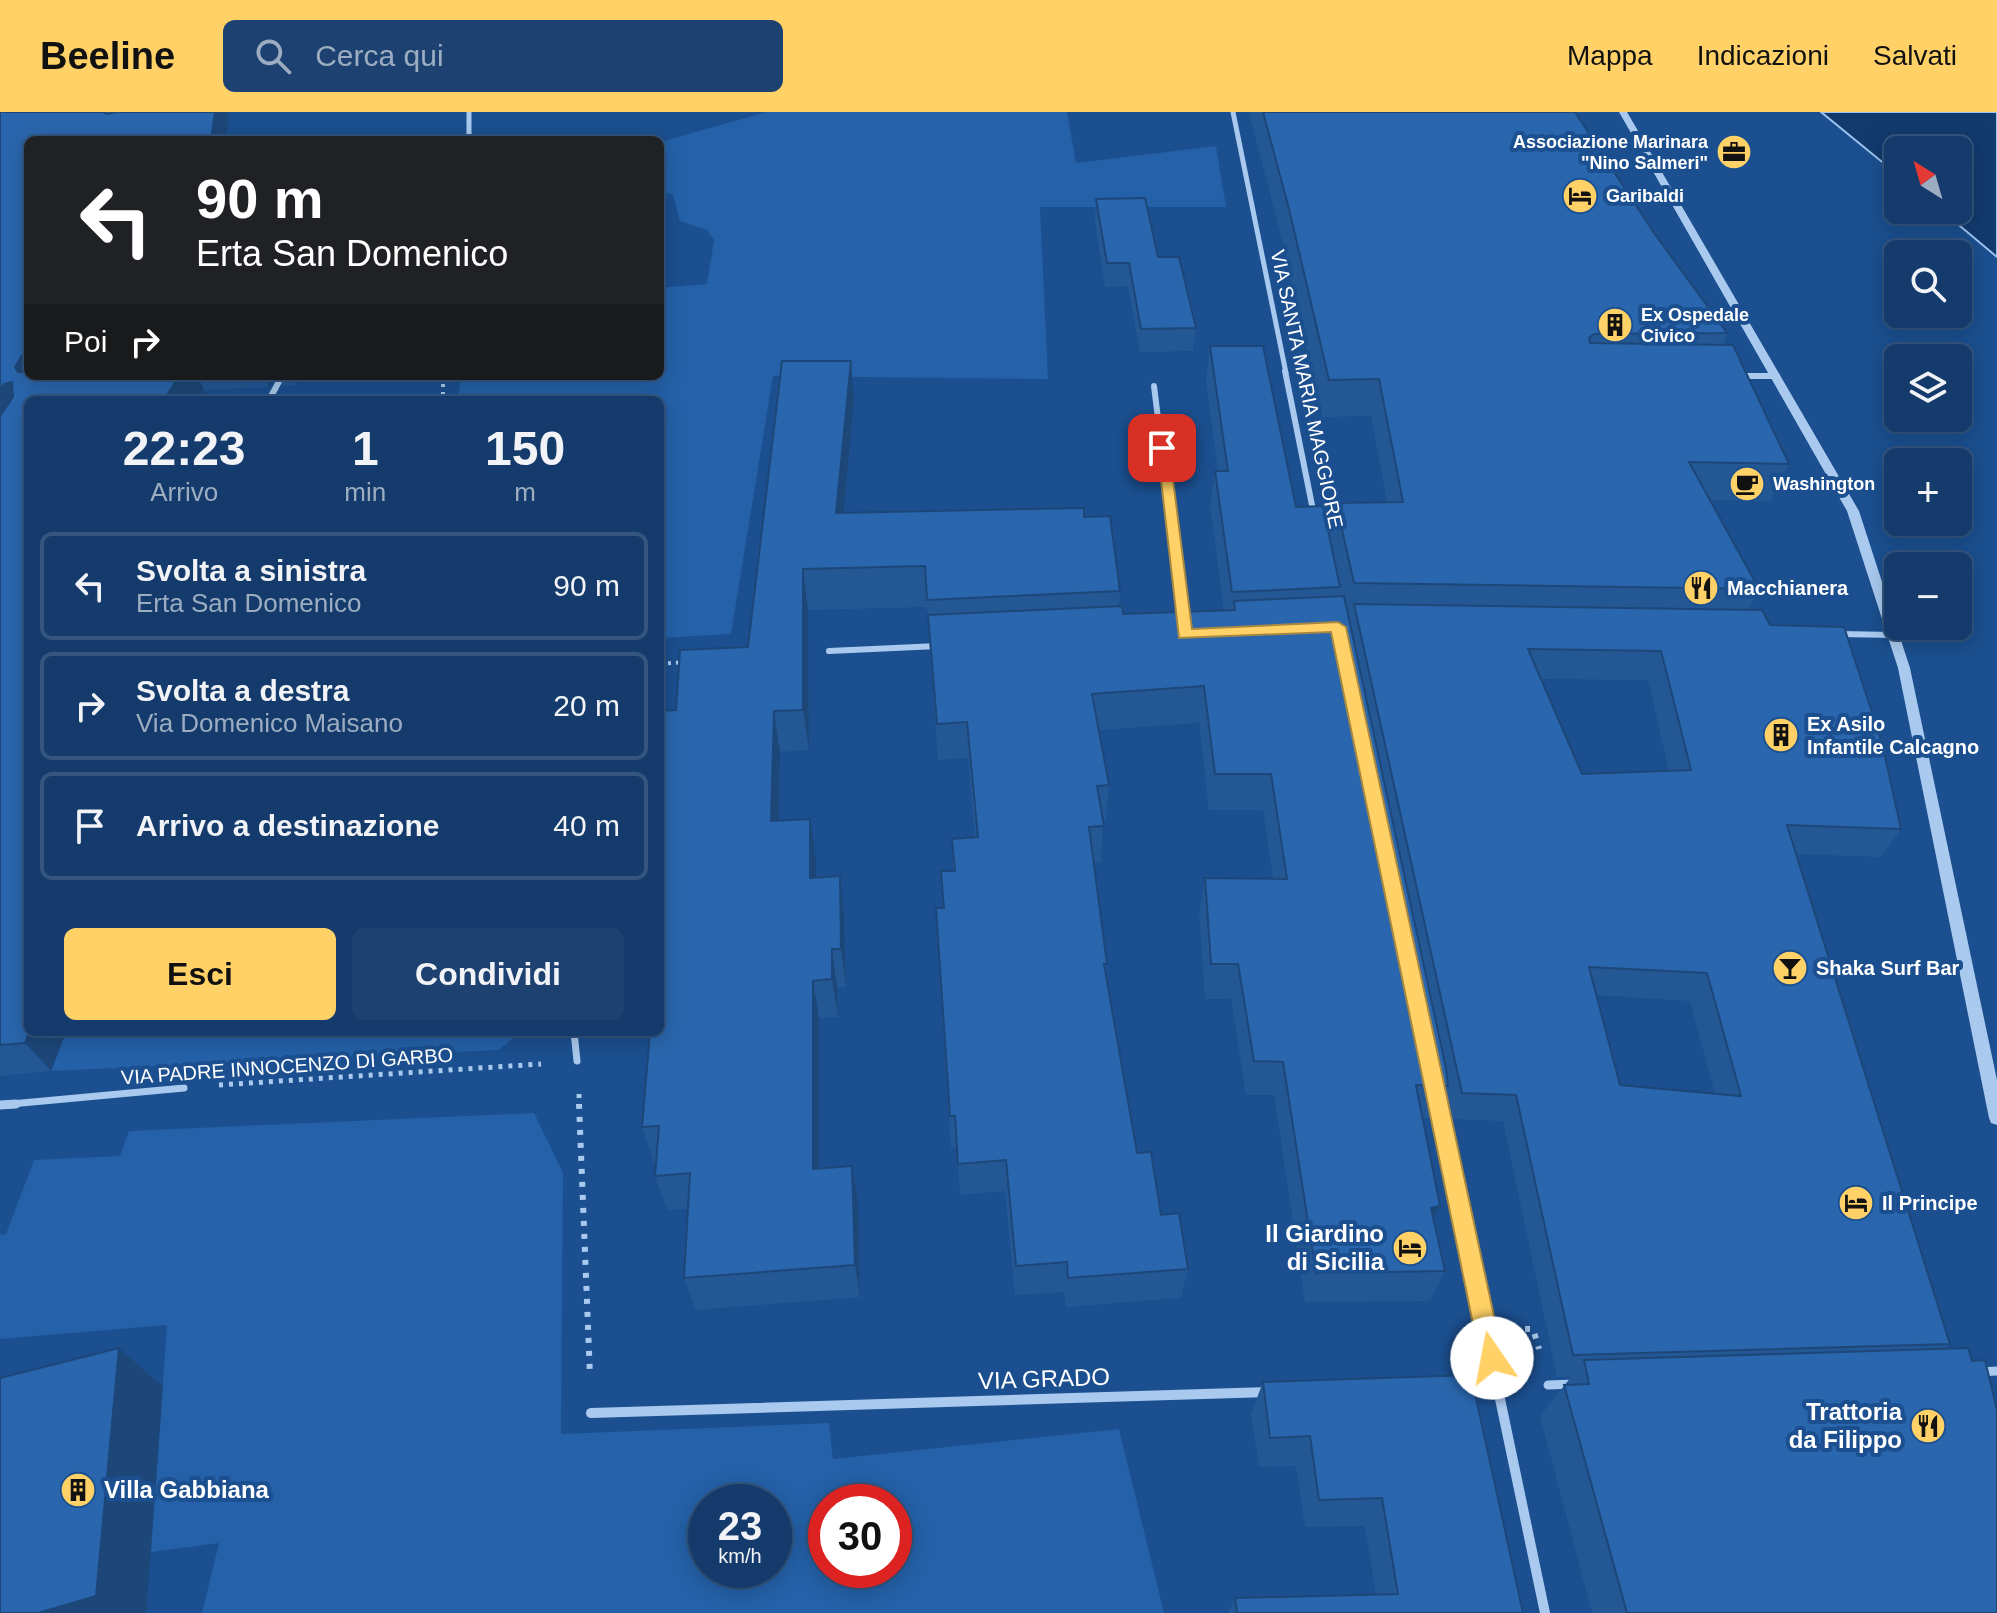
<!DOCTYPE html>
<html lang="it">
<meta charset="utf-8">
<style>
body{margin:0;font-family:Arial,sans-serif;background:#1d4271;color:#f1f3f6;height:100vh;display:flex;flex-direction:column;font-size:30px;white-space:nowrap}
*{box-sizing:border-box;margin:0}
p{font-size:26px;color:#9dadc1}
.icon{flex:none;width:44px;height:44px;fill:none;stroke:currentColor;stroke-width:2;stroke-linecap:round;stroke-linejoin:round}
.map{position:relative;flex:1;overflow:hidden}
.drawer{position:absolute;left:24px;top:284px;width:640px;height:640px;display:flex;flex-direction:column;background:#143b6b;border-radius:12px;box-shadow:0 4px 20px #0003,0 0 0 2px #33557e}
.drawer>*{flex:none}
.banner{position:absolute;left:24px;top:24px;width:640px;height:244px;border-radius:12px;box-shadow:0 4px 20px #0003,0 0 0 2px #33557e;background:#202124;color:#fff;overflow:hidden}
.needle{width:52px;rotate:323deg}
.tools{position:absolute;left:1884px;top:24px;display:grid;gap:16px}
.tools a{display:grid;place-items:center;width:88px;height:88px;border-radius:12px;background:#143b6b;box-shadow:0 4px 20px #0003,0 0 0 2px #33557e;font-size:40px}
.speed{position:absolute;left:688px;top:1372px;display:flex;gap:16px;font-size:40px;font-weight:700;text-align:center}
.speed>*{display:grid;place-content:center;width:104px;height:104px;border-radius:50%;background:#143b6b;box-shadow:0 4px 20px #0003,0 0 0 2px #33557e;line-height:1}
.speed small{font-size:20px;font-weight:400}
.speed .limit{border:12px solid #d22;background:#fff;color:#111}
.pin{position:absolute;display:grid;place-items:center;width:68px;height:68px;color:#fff;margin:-34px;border-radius:16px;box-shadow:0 4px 12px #0006}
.me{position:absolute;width:88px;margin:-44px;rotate:348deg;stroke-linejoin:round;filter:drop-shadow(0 0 6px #0008)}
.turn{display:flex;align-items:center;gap:28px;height:168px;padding:0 40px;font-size:36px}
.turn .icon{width:104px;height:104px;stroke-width:2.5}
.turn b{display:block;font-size:56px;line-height:68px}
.then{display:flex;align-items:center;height:76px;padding:0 40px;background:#0003;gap:16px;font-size:30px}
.eta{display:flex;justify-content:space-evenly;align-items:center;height:136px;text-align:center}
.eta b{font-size:48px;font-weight:600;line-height:56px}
.primary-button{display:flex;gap:16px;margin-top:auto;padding:16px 40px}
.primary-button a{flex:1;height:92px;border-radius:12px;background:#ffd166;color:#111;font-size:32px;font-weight:600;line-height:92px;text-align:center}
.primary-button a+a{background:#1d4271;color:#f1f3f6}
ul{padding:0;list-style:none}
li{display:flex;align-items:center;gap:24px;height:108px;margin:0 16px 12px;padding:0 24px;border:4px solid #33557e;border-radius:12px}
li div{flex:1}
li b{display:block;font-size:30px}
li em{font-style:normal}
header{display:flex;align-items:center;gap:48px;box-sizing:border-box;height:112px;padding:0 40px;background:#ffd166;color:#111}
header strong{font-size:38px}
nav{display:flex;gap:44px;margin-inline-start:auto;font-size:28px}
.search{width:560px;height:72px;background:#1d4271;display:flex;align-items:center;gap:20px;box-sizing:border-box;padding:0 28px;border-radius:12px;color:#9dadc1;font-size:30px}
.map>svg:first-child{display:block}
.green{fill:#2461a8;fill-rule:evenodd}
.water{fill:#123a6d;stroke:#9cc4f0;stroke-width:2}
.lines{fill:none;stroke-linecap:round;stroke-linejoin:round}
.path-far2{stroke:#a9c9ee;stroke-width:4;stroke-dasharray:3 5;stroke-linecap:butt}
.path-far1{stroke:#a9c9ee;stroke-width:5;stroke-dasharray:4 6;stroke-linecap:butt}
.path{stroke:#a9c9ee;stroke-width:6;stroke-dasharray:5 8;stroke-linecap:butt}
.pedestrian-far2{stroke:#a9c9ee;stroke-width:6}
.pedestrian-far1{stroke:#a9c9ee;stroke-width:7}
.pedestrian{stroke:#a9c9ee;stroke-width:9}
.minor-far3{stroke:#a9c9ee;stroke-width:5}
.minor-far2{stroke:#a9c9ee;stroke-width:6}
.minor-far1{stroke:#a9c9ee;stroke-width:8}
.minor{stroke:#a9c9ee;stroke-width:10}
.tertiary{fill:#a9c9ee;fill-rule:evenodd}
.wall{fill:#245895;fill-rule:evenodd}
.shaded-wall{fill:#1d4779}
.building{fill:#2a66ad;stroke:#1d4779;stroke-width:2;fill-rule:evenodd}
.route{fill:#ffd166;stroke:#a68842;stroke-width:2}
.labels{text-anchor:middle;stroke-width:8;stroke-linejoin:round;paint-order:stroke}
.far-poi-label{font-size:18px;font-weight:bold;fill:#fff;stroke:#1b4f8f;text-anchor:start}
.street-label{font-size:20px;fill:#fff;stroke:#1b4f8f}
.poi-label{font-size:20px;font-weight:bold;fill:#fff;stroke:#1b4f8f;text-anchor:start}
.near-poi-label{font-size:24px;font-weight:bold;fill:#fff;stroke:#1b4f8f;text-anchor:end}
.near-street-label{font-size:24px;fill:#fff;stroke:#1b4f8f}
</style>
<header>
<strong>Beeline</strong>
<div class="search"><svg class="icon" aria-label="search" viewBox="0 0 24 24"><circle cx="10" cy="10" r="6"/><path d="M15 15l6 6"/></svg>Cerca qui</div>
<nav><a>Mappa</a><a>Indicazioni</a><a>Salvati</a></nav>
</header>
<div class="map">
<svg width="1997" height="1501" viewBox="0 0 1997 1501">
<rect width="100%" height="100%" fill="#1b4f8f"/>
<g class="green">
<polygon points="767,0 1067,0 1076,51 1216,34 1226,95 1040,95 1048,267 773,264 731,522 660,526 660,288 458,288 461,264 660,264 660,176 707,172 714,128 707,118 680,109 673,83 660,79 660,30"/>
<polygon points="66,920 520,920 499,938 51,959"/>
<path d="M 534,1001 L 563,1061 L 561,1322 L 829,1311 L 833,1347 L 1119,1317 L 1164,1501 L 202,1501 L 219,1431 L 151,1440 L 167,1213 L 0,1227 L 0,1123 L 6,1122 L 34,1048 L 120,1044 L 129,1019 ZM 706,1390 L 774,1390 L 774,1458 L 706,1458 ZM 826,1390 L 894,1390 L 894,1458 L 826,1458 Z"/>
</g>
<polygon class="water" points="1821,0 1997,0 1997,145 1941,98 1958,98 1958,38 1898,38 1898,63"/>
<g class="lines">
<g class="path-far2">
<polyline points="443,264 443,288"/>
<polyline points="660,552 684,550"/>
</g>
<g class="path-far1">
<polyline points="219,973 541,952"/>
<polyline points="579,982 579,994"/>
</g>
<g class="path">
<polyline points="579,992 590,1264"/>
<polyline points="1525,1217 1533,1217 1539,1237"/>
</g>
<polyline class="pedestrian-far2" points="269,288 282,264"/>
<g class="pedestrian-far1">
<polyline points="574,920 577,949"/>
<polyline points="0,993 184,976"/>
</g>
<g class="pedestrian">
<polyline points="0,993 16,992"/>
<polyline points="1979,1260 1997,1259"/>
<polyline points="1548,1273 1575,1272"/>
</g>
<g class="minor-far3">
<polyline points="469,0 469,28"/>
<polyline points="1233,0 1286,261"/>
</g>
<g class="minor-far2">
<polyline points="1285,259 1314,403"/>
<polyline points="1738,264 1777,264"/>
<polyline points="1154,274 1183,509"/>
<polyline points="1839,522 1894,523"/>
<polyline points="829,539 938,534"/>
</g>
<polyline class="minor-far1" points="1437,988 1438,994"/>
<g class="minor">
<polyline points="1438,992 1545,1501"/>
<polyline points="1466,1274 1497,1274"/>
<polyline points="591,1301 1269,1280"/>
</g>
<polygon class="tertiary" points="1619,0 1627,0 1859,399 1910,556 1997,968 1997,1013 1991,1011 1989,1006 1898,556 1847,399"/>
</g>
<g class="wall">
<polygon points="0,0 229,0 226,28 28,28 28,264 277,264 269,275 204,278 198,288 28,288 28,920 66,920 51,959 0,964"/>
<path d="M 1249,0 L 1575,0 L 1654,121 L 1727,221 L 1723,233 L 1789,352 L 1771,389 L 1710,388 L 1759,477 L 1749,497 L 1770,513 L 1901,717 L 1881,745 L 1796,742 L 1950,1232 L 1944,1237 L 1997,1501 L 1592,1501 L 1540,1304 L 1571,1265 L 1557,1265 L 1503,1009 L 1450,1007 L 1445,981 L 1434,1007 L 1423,1006 L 1440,1094 L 1434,1108 L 1445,1159 L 1430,1189 L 1305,1190 L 1274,983 L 1246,983 L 1231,887 L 1205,887 L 1199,801 L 1205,766 L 1273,766 L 1263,698 L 1209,698 L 1199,611 L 1099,618 L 1109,673 L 1106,709 L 1103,710 L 1101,750 L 1094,751 L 1107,852 L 1106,864 L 1137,1041 L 1161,1103 L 1188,1157 L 1181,1186 L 1066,1195 L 1064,1180 L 1015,1183 L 1005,1079 L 960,1083 L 957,1036 L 951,1036 L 938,832 L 943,796 L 941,759 L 953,759 L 952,727 L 975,725 L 968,646 L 938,648 L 927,495 L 808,498 L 809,638 L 780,640 L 779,709 L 816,747 L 816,765 L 840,764 L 844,803 L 846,875 L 837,875 L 838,905 L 819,906 L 819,1056 L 858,1088 L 860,1185 L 696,1198 L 684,1166 L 688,1097 L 667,1098 L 655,1064 L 656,1051 L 654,1051 L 642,1015 L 660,920 L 676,598 L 748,535 L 854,288 L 844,401 L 1084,405 L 1120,479 L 1119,495 L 1123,502 L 1224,499 L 1210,393 L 1215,359 L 1218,359 L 1206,268 L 1210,234 L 1296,395 L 1329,424 L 1336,391 L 1387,390 L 1371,304 L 1322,305 L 1283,132 ZM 1541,567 L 1648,568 L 1669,659 L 1582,662 ZM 1596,883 L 1690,889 L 1715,982 L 1620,973 Z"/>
<polygon points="1096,87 1158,145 1196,216 1193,239 1140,240 1128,174 1105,175 1095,110"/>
<polygon points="279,264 298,264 297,274 283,274"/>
<polygon points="1263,1270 1523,1501 1228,1501 1235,1486 1376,1482 1365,1414 1305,1415 1296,1354 1259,1355 1251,1302"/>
</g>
<g class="shaded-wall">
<polygon points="215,0 229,0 226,28 211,28"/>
<polygon points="28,234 28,264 32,286 15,255"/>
<polygon points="851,249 854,288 840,441 836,401"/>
<polygon points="179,264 198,264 204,278 198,288 164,288"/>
<polygon points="265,264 277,264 269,275"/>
<polygon points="293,264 298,264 297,274"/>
<polygon points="12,270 28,298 0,336 0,278 4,272"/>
<polygon points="803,457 808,498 809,638 803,598"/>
<polygon points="774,599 780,640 778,749 771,709"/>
<polygon points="810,707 816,747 816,805 810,766"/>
<polygon points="840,764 844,803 846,875 841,837"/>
<polygon points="832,837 837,875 838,905 832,867"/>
<polygon points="813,869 819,906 819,1091 813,1057"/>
<polygon points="29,920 66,920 51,959 25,931"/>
<polygon points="852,1054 858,1088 860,1185 855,1153"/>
<polygon points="1440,1094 1425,1125 1431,1096"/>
<polygon points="119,1236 163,1275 146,1501 38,1501"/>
</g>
<g class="building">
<polygon points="0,0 104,0 106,2 117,0 215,0 211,28 28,28 28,234 15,255 18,260 28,260 28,264 179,264 164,288 28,288 28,920 29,920 25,931 0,933 0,304 13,285 12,270 4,272 0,278"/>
<polygon points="1263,0 1575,0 1654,121 1727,221 1594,222 1589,226 1590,231 1733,233 1789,352 1689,350 1759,477 1354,471 1336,391 1403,390 1379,267 1329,268 1289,97"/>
<polygon points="1145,86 1158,145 1179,145 1196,216 1141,217 1129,151 1107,151 1096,87"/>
<polygon points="1210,234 1263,234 1296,395 1323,394 1340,475 1232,480 1215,359 1228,359"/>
<polygon points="782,249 851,249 836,401 1084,396 1084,405 1110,404 1120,479 927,488 925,454 803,457 803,598 774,599 771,709 810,707 810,766 840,764 841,837 832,837 832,867 813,869 813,1057 852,1054 855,1153 684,1166 690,1061 655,1064 659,1014 642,1015 650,920 660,920 660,599 676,598 680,538 748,535"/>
<polygon points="1344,484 1446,956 1448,974 1416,973 1440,1094 1431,1096 1445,1159 1316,1161 1283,950 1254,949 1238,852 1211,852 1205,766 1287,767 1271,662 1215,662 1204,574 1092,582 1109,673 1097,674 1104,714 1089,715 1107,852 1104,852 1137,1041 1151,1040 1161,1103 1179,1101 1188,1157 1068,1166 1067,1150 1016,1154 1006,1048 958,1052 955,1004 950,1004 936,796 944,796 941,759 955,759 952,727 978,725 967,610 937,612 928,503 1122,494 1123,502 1235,498 1234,489"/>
<path d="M 1354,492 L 1762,498 L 1770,513 L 1844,515 L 1882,631 L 1901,717 L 1787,713 L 1950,1232 L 1573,1243 L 1516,983 L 1462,981 ZM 1528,537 L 1661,539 L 1691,658 L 1582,662 ZM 1589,855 L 1707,861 L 1741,984 L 1620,973 Z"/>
<polygon points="119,1236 96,1484 38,1501 0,1501 0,1266"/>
<polygon points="1968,1236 1972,1249 1985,1248 1997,1298 1997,1501 1627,1501 1564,1273 1589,1272 1584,1248"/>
<polygon points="1471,1263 1523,1501 1237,1501 1235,1486 1398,1482 1382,1386 1319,1388 1310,1324 1270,1326 1263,1270"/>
</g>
<polygon class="route" points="1157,333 1169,336 1192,517 1338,510 1346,515 1503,1246 1500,1254 1492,1258 1484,1254 1480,1246 1331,520 1179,526"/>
<defs>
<symbol id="office-disc" viewBox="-11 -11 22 22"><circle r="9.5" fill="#ffd166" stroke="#1b4f8f"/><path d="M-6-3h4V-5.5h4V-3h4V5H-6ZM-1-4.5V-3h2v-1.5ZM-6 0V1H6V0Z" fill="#111"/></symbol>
<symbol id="hotel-disc" viewBox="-11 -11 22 22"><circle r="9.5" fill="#ffd166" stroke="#1b4f8f"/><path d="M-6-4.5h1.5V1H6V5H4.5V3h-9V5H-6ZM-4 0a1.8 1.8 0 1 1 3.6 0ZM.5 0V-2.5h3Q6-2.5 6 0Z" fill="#111"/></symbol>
<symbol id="building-disc" viewBox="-11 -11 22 22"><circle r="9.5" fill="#ffd166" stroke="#1b4f8f"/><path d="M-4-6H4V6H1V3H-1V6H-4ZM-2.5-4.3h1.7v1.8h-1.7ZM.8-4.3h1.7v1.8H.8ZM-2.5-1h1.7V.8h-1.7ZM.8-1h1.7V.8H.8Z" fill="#111"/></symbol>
<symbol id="cafe-disc" viewBox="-11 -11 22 22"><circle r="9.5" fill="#ffd166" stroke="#1b4f8f"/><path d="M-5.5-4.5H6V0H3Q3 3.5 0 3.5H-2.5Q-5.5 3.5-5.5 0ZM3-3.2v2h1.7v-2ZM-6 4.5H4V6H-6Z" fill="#111"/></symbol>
<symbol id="restaurant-disc" viewBox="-11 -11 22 22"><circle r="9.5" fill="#ffd166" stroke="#1b4f8f"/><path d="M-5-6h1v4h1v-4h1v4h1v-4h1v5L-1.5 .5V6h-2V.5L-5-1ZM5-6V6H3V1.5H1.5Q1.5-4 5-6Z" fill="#111"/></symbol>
<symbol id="bar-disc" viewBox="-11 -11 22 22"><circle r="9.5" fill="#ffd166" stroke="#1b4f8f"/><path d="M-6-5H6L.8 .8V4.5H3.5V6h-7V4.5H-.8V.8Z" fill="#111"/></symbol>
</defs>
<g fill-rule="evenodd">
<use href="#office-disc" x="1714" y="20" width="40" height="40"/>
<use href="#hotel-disc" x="1560" y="64" width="40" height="40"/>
<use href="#building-disc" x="1595" y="193" width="40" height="40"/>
<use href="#cafe-disc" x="1727" y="352" width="40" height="40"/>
<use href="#restaurant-disc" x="1681" y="456" width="40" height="40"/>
<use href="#building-disc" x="1761" y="603" width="40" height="40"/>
<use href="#bar-disc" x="1770" y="836" width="40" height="40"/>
<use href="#hotel-disc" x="1836" y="1071" width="40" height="40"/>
<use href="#hotel-disc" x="1390" y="1116" width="40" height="40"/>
<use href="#restaurant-disc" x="1908" y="1294" width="40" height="40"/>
<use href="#building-disc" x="58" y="1358" width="40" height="40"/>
</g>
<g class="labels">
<g class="far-poi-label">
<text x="1708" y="36" text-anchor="end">Associazione Marinara<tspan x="1708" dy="21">"Nino Salmeri"</tspan></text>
<text x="1606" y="90">Garibaldi</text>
<text x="1641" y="209">Ex Ospedale<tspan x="1641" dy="21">Civico</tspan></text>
<text x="1773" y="378">Washington</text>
</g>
<g class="street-label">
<text transform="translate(1307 277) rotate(78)" y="7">VIA SANTA MARIA MAGGIORE</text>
<text transform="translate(287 954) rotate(-4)" y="7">VIA PADRE INNOCENZO DI GARBO</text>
</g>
<g class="poi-label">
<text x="1727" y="483">Macchianera</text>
<text x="1807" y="619">Ex Asilo<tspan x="1807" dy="23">Infantile Calcagno</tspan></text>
<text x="1816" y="863">Shaka Surf Bar</text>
<text x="1882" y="1098">Il Principe</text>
</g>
<g class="near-poi-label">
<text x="1384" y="1130">Il Giardino<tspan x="1384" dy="28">di Sicilia</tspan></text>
<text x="1902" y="1308">Trattoria<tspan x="1902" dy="28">da Filippo</tspan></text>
<text x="104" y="1386" text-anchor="start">Villa Gabbiana</text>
</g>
<g class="near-street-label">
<text transform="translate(1044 1267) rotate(-2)" y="8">VIA GRADO</text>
</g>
</g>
</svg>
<div class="tools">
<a><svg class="needle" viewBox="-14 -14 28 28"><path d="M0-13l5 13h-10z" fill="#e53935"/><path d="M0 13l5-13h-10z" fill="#9dadc1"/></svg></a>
<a><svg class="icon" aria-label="search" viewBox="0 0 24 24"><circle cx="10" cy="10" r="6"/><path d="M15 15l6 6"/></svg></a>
<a><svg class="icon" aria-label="layers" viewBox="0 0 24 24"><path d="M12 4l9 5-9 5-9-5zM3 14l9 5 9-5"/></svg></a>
<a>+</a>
<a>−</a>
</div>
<div class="speed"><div>23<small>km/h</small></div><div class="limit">30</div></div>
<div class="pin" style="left:1162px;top:336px;background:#d93025"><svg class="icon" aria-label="arrive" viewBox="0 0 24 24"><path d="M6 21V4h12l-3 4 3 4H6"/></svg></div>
<svg class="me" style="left:1492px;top:1246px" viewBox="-20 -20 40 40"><circle r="19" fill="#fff"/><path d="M0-13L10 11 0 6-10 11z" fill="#ffd166"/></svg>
<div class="banner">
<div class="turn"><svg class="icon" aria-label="left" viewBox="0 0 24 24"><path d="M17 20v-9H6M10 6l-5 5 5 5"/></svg><div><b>90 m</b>Erta San Domenico</div></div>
<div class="then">Poi<svg class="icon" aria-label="right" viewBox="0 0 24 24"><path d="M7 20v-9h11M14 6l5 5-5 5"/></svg></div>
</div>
<section class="drawer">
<div class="eta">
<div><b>22:23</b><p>Arrivo</p></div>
<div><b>1</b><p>min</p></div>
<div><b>150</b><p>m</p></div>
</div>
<ul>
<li><svg class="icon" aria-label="left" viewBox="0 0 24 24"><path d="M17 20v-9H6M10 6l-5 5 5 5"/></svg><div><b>Svolta a sinistra</b><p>Erta San Domenico</p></div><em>90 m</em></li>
<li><svg class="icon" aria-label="right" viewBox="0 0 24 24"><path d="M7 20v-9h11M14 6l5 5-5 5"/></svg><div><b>Svolta a destra</b><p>Via Domenico Maisano</p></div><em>20 m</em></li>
<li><svg class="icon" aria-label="arrive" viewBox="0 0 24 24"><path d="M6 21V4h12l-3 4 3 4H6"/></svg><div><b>Arrivo a destinazione</b></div><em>40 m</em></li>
</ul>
<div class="primary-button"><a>Esci</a><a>Condividi</a></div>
</section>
</div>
